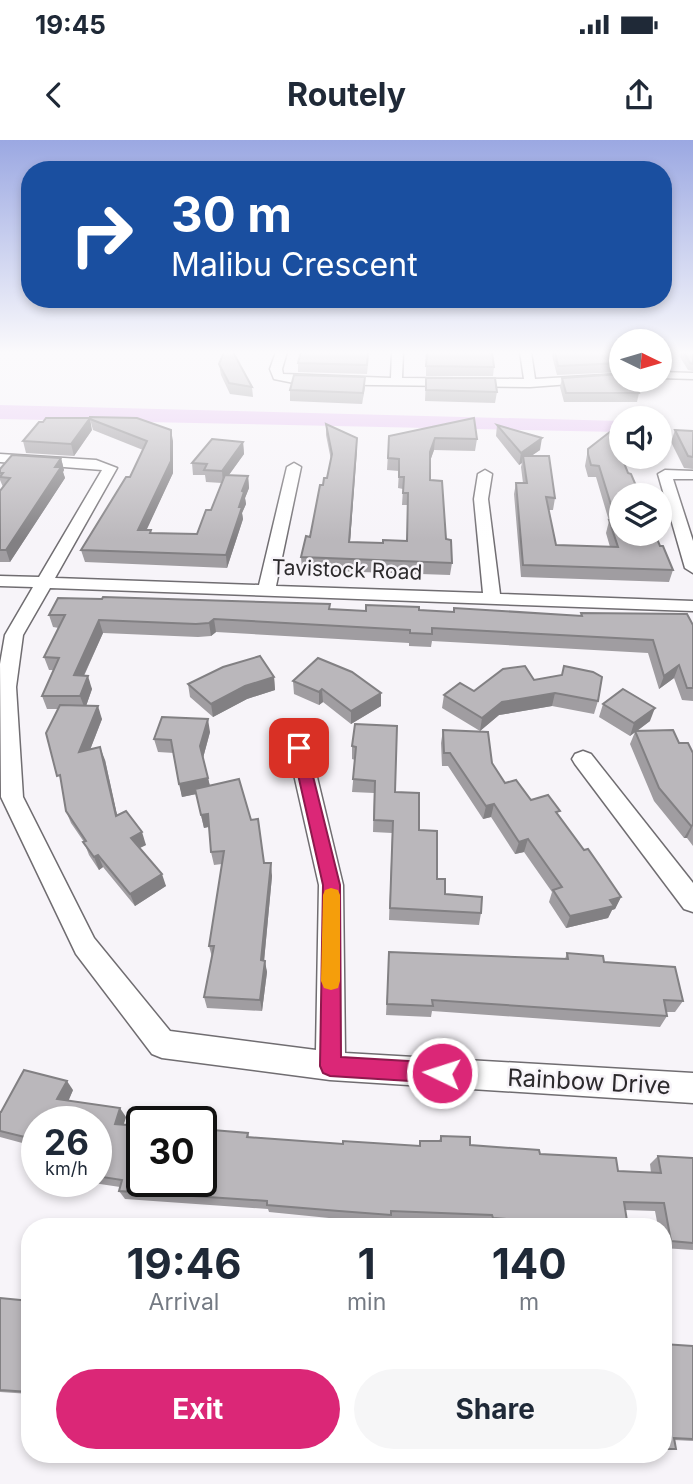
<!DOCTYPE html>
<style>
body{margin:0;font-family:Inter,sans-serif;background:#f6f6f7;color:#1f2937;height:100vh;display:flex;flex-direction:column;font-size:26px;white-space:nowrap}
*{box-sizing:border-box;margin:0}
p{font-size:23px;color:#747a83}
.icon{flex:none;width:38px;height:38px;fill:none;stroke:currentColor;stroke-width:2;stroke-linecap:round;stroke-linejoin:round}
.map{position:relative;flex:1;overflow:hidden}
.details{position:absolute;left:21px;top:1078px;width:651px;height:245px;display:flex;flex-direction:column;background:#fff;border-radius:28px;box-shadow:0 4px 10px #0003}
.details>*{flex:none}
.top-card{position:absolute;left:21px;top:21px;width:651px;height:147px;border-radius:28px;box-shadow:0 4px 10px #0003;background:#1a4fa0;color:#fff;overflow:hidden}
.needle{width:46px;rotate:95deg}
.tools{position:absolute;left:609px;top:189px;display:grid;gap:14px}
.tools a{display:grid;place-items:center;width:63px;height:63px;border-radius:50%;background:#fff;box-shadow:0 4px 10px #0003;font-size:35px}
.speed{position:absolute;left:21px;top:966px;display:flex;gap:14px;font-size:35px;font-weight:700;text-align:center}
.speed>*{display:grid;place-content:center;width:91px;height:91px;border-radius:50%;background:#fff;box-shadow:0 4px 10px #0003;line-height:1}
.speed small{font-size:18px;font-weight:400}
.speed .limit{border:4px solid #111;border-radius:10px;background:#fff;color:#111}
.pin{position:absolute;display:grid;place-items:center;width:60px;height:60px;color:#fff;margin:-30px;border-radius:14px;box-shadow:0 4px 10px #0006}
.me{position:absolute;width:77px;margin:-38px;rotate:274deg;stroke-linejoin:round;filter:drop-shadow(0 0 5px #0008)}
.turn{display:flex;align-items:center;gap:24px;height:147px;padding:0 35px;font-size:32px}
.turn .icon{width:91px;height:91px;stroke-width:2.5}
.turn b{display:block;font-size:49px;line-height:60px}
.eta{display:flex;justify-content:space-evenly;align-items:center;height:119px;text-align:center}
.eta b{font-size:42px;font-weight:700;line-height:49px}
.primary-button{display:flex;gap:14px;margin-top:auto;padding:14px 35px}
.primary-button a{flex:1;height:80px;border-radius:42px;background:#db2777;color:#fff;font-size:28px;font-weight:700;line-height:80px;text-align:center}
.primary-button a+a{background:#f6f6f7;color:#1f2937}
.status{display:flex;justify-content:space-between;align-items:center;height:49px;padding:0 35px;background:#fff;direction:ltr}
.status svg{height:19px;fill:currentColor}
header{display:flex;justify-content:space-between;align-items:center;height:91px;padding:0 35px;background:#fff;font-size:32px;font-weight:700}
.map>svg:first-child{display:block}
.green{fill:#e8c8f3}
.lines{fill:none;stroke-linecap:round;stroke-linejoin:round}
.minor-casing{stroke:#706d71;stroke-width:3}
.minor{fill:#fff;fill-rule:evenodd}
.wall{fill:#a09da1}
.shaded-wall{fill:#828083}
.building{fill:#bab7bb;stroke:#828083;stroke-width:2}
.route{fill:#db2777;stroke:#8e194d;stroke-width:2}
.slow{fill:#f59e0b}
.labels{text-anchor:middle;stroke-width:5;stroke-linejoin:round;paint-order:stroke}
.far-street-label{font-size:21px;fill:#2c2a2c;stroke:#f7f4f9}
.street-label{font-size:24px;fill:#2c2a2c;stroke:#f7f4f9}
</style>
<div class="status"><b>19:45</b><svg viewBox="0 0 49 12"><path d="M0 12V9h3v3zM5 12V6h3v6zM10 12V3h3v9zM15 12V0h3v12zM26 1h20v11H26zM47 4h2v5h-2z"/></svg></div>
<header><svg class="icon" aria-label="back" viewBox="0 0 24 24"><path d="M15 5l-7 7 7 7"/></svg>Routely<svg class="icon" aria-label="share" viewBox="0 0 24 24"><path d="M12 15V3M7 8l5-5 5 5M5 13v7h14v-7"/></svg></header>
<div class="map">
<svg width="693" height="1344" viewBox="0 0 693 1344">
<rect width="100%" height="100%" fill="#f7f4f9"/>
<polygon class="green" points="0,265 621,281 621,292 0,279"/>
<g class="lines">
<defs>
<g id="minor">
<polygon points="276,212 287,212 282,229 283,234 391,238 392,212 403,212 402,238 524,239 520,212 531,212 535,239 621,234 621,240 624,240 530,247 299,244 274,239 270,229"/>
<polygon points="660,232 693,233 693,239 660,238"/>
<polygon points="0,314 96,320 117,328 55,438 259,445 287,327 294,323 301,327 276,446 483,453 474,359 478,334 485,330 492,334 488,359 500,454 693,461 693,471 50,448 23,495 16,547 23,657 94,798 170,891 316,910 319,745 288,608 292,603 299,601 306,603 310,608 343,745 345,913 693,933 693,963 330,940 162,918 152,914 76,814 1,657 0,524 5,495 33,447 0,446 0,436 39,437 102,330 0,322"/>
<polygon points="665,330 693,331 693,339 673,339 693,401 693,433 685,428 658,334"/>
<polygon points="583,611 591,614 693,743 693,772 684,769 575,624 572,619 575,614"/>
</g>
</defs>
<use href="#minor" class="minor-casing"/>
<use href="#minor" class="minor"/>
</g>
<g class="wall">
<polygon points="369,212 367,234 298,232 298,223"/>
<polygon points="426,212 494,227 493,236 426,236"/>
<polygon points="551,212 621,212 621,232 557,235"/>
<polygon points="680,212 693,212 693,231 688,230 680,217 681,214"/>
<polygon points="219,224 252,247 253,257 230,254 221,235"/>
<polygon points="365,237 362,264 290,261 290,250"/>
<polygon points="426,238 497,252 495,263 425,261"/>
<polygon points="562,238 639,253 637,262 564,262 560,247"/>
<polygon points="90,279 173,301 173,333 146,390 152,393 197,394 211,370 222,343 206,342 205,335 193,335 192,323 243,302 244,314 229,335 248,336 249,348 245,358 246,364 242,373 243,379 227,428 85,422 81,410 130,337 143,310 93,290"/>
<polygon points="326,284 357,298 350,402 383,403 407,401 408,365 402,365 403,349 398,348 399,331 387,330 389,296 477,299 475,311 434,310 430,321 430,340 452,423 450,435 302,430 301,417 310,397 323,345 327,338 331,320 326,295"/>
<polygon points="497,285 540,310 531,316 555,358 553,370 548,370 556,405 610,407 606,393 609,381 596,337 588,337 585,326 588,309 628,333 660,406 673,430 669,442 521,437 514,354 516,343 523,343 521,327 522,323 519,325 496,296"/>
<polygon points="92,290 74,316 26,313 23,301"/>
<polygon points="675,290 693,291 693,329 684,328 671,302"/>
<polygon points="61,318 64,330 63,332 65,338 10,422 0,422 0,351 3,347 0,340 0,329"/>
<polygon points="454,468 581,476 581,473 693,485 693,561 682,560 674,538 659,549 648,513 432,501 431,507 409,506 409,503 216,492 211,496 198,497 103,493 84,536 92,549 86,566 102,579 90,610 105,620 117,675 146,705 140,708 166,746 135,766 103,727 99,730 89,715 84,702 71,683 66,671 57,569 47,569 42,556 53,530 49,530 44,517 59,488 53,487 49,475 330,469 366,471 419,470 453,472"/>
<polygon points="274,537 275,550 247,559 213,577 190,557 188,544"/>
<polygon points="534,540 598,561 594,574 552,566 499,575 480,591 442,568 444,555 474,551"/>
<polygon points="293,541 381,566 351,584 323,562 319,565 294,554"/>
<polygon points="603,564 650,581 637,591 679,603 693,613 693,706 687,698 684,698 654,661 630,604 635,592 630,596 599,577"/>
<polygon points="355,584 395,652 419,690 437,739 445,754 481,773 479,785 389,780 392,693 373,692 374,653 352,652 355,620 352,619 352,606"/>
<polygon points="443,590 492,623 505,643 531,660 559,676 584,710 621,757 615,769 612,770 608,778 566,788 549,762 552,752 524,712 515,714 491,677 483,679 448,626 442,626 441,603"/>
<polygon points="210,592 203,618 210,646 272,736 264,821 267,832 262,871 207,868 204,857 212,817 209,806 222,724 214,725 211,712 209,687 204,688 196,654 182,657 174,613 158,612 154,599"/>
<polygon points="389,812 565,819 567,813 604,822 683,861 675,872 666,872 667,876 660,887 432,871 431,877 386,875"/>
<polygon points="73,950 68,961 126,977 123,985 248,993 249,997 343,1004 419,1006 420,1001 439,1001 441,996 470,1005 540,1014 618,1031 651,1033 650,1024 658,1016 693,1018 693,1110 663,1108 663,1087 658,1087 655,1071 625,1070 628,1087 511,1087 489,1085 488,1083 390,1078 390,1082 339,1079 269,1072 268,1069 125,1059 119,1051 120,1047 80,1041 96,1041 96,982 37,982 37,1007 0,997 0,972"/>
<polygon points="0,1158 30,1161 30,1254 0,1252"/>
<polygon points="663,1204 693,1206 693,1301 674,1300 676,1309 663,1310"/>
</g>
<g class="shaded-wall">
<polygon points="365,237 365,247 362,264 363,253"/>
<polygon points="90,278 92,290 74,316 71,304"/>
<polygon points="171,290 173,301 173,333 141,402 138,390"/>
<polygon points="357,298 357,310 349,414 349,402"/>
<polygon points="435,298 434,310 429,324 430,312"/>
<polygon points="542,298 540,310 524,321 523,316 522,323 519,325 521,313"/>
<polygon points="243,302 244,314 223,343 222,331"/>
<polygon points="61,318 64,330 63,332 65,338 10,422 6,410 55,327"/>
<polygon points="248,336 249,348 245,358 246,364 242,373 243,379 227,428 226,415 239,367 242,351"/>
<polygon points="214,479 216,492 211,496 209,483"/>
<polygon points="99,480 103,493 78,548 74,535"/>
<polygon points="679,525 674,538 659,549 664,536"/>
<polygon points="88,536 92,549 85,569 80,556"/>
<polygon points="274,537 275,550 247,559 213,577 211,564 245,546"/>
<polygon points="322,549 323,562 319,565 319,552"/>
<polygon points="381,553 381,566 351,584 351,571"/>
<polygon points="555,553 552,566 499,575 480,591 482,578 502,562"/>
<polygon points="98,566 102,579 84,625 79,612"/>
<polygon points="655,568 650,581 630,596 634,583"/>
<polygon points="208,579 210,592 203,618 200,606"/>
<polygon points="100,607 105,620 120,688 116,676"/>
<polygon points="208,638 211,651 182,657 179,644"/>
<polygon points="494,664 491,677 483,679 486,666"/>
<polygon points="208,674 211,686 204,688 201,675"/>
<polygon points="693,685 687,698 684,698 691,686"/>
<polygon points="142,692 146,705 135,710 131,698"/>
<polygon points="528,699 524,712 515,714 519,702"/>
<polygon points="98,715 103,727 99,730 94,717"/>
<polygon points="271,723 272,736 263,832 261,820"/>
<polygon points="162,734 166,746 135,766 130,754"/>
<polygon points="621,757 615,769 612,770 608,778 566,788 570,776"/>
<polygon points="265,821 267,832 262,871 260,860"/>
<polygon points="67,941 73,950 65,969 57,959"/>
<polygon points="120,968 126,977 121,994 115,984"/>
</g>
<g class="building">
<polygon points="224,212 233,212 252,247 229,243 219,224"/>
<polygon points="301,212 368,212 367,225 298,223"/>
<polygon points="427,212 492,212 494,227 426,226"/>
<polygon points="555,212 621,212 621,223 558,226"/>
<polygon points="684,212 693,212 693,224 690,223"/>
<polygon points="621,234 621,240 633,240 639,253 566,253 562,238"/>
<polygon points="294,235 365,237 363,253 290,250"/>
<polygon points="426,238 495,238 497,252 426,250"/>
<polygon points="90,277 137,278 171,290 171,321 138,390 151,390 150,393 197,394 206,370 211,370 225,335 248,336 242,351 244,352 239,367 242,367 226,415 81,410 126,337 130,337 147,301 90,279"/>
<polygon points="46,278 90,278 71,304 23,301 39,282 43,282"/>
<polygon points="474,278 477,299 435,298 430,312 430,340 442,341 446,399 451,400 452,423 301,417 306,396 310,397 320,345 323,345 324,338 327,338 332,314 326,284 357,298 349,402 383,403 383,400 407,401 408,353 403,353 404,337 399,337 399,319 388,318 389,296"/>
<polygon points="497,285 542,298 521,313"/>
<polygon points="675,290 693,291 693,317 688,316"/>
<polygon points="611,291 628,333 631,334 640,355 621,355 621,394 655,394 660,406 663,406 673,430 523,425 516,343 527,343 523,316 549,316 555,358 546,357 556,405 618,407 609,380 616,381 599,326 591,325 588,314 588,309"/>
<polygon points="212,299 243,302 222,331 204,330 207,324 192,323"/>
<polygon points="12,315 61,318 55,327 61,327 6,410 0,410 0,351 10,338 0,337 3,333 0,333 0,329"/>
<polygon points="103,457 330,464 329,469 366,471 366,465 419,467 419,470 454,472 454,468 582,476 581,473 687,474 693,485 693,548 687,548 679,525 664,536 653,500 432,488 432,494 410,493 410,490 214,479 209,483 196,484 99,480 74,535 88,536 80,556 42,556 59,518 44,517 65,475 49,475 58,458 102,459"/>
<polygon points="260,516 274,537 245,546 211,564 188,544 223,527"/>
<polygon points="318,518 352,532 381,553 351,571 322,549 319,552 293,541"/>
<polygon points="525,526 534,540 562,535 564,526 593,532 602,537 598,561 555,553 502,562 482,578 444,555 460,543 474,551 503,529"/>
<polygon points="623,549 655,568 634,583 603,564"/>
<polygon points="60,565 98,566 79,612 100,607 116,676 126,671 142,692 131,698 162,734 130,754 98,715 94,717 83,702 86,701 66,671 60,635 57,636 46,593"/>
<polygon points="162,577 208,579 200,606 208,638 179,644 171,600 154,599"/>
<polygon points="355,584 397,586 395,652 419,653 419,690 437,691 437,739 445,739 445,754 482,757 481,773 390,768 393,681 374,680 375,641 353,639 356,607 352,606"/>
<polygon points="443,590 488,592 492,623 505,643 516,640 531,660 548,655 560,671 556,672 584,710 588,709 600,726 621,757 610,760 614,766 570,776 553,750 562,747 528,699 519,702 494,664 486,666 450,613 444,613"/>
<polygon points="673,590 679,603 688,603 693,613 693,685 691,686 659,648 635,591"/>
<polygon points="239,639 251,680 258,679 264,723 271,723 261,820 265,821 260,860 204,857 214,806 209,806 224,711 211,712 208,674 201,675 195,649"/>
<polygon points="389,812 568,819 567,813 603,816 604,822 675,827 683,861 664,860 667,876 432,860 433,866 387,864"/>
<polygon points="24,930 67,941 57,959 120,968 115,984 142,986 142,1041 201,1041 201,989 248,993 247,997 343,1004 343,1001 420,1006 420,1001 441,1001 441,996 470,997 470,1005 539,1010 540,1014 616,1018 618,1031 661,1033 658,1016 693,1018 693,1103 671,1101 664,1063 624,1062 628,1087 621,1087 493,1078 492,1075 391,1071 391,1075 339,1071 267,1065 267,1061 119,1051 122,1040 96,1036 96,982 37,982 37,1000 0,991 0,972 1,972"/>
<polygon points="0,1158 30,1161 30,1252 0,1250"/>
<polygon points="663,1204 693,1206 693,1299 674,1298 676,1309 663,1309"/>
</g>
<linearGradient id="sky" x2="0" y2="1"><stop stop-color="#9ba8e2"/><stop offset="0.53" stop-color="#fbfafc"/><stop offset="1" stop-color="#fbfafc" stop-opacity="0"/></linearGradient>
<rect width="693" height="401" fill="url(#sky)"/>
<polygon class="route" points="299,603 306,608 340,745 341,917 442,923 449,926 452,933 449,940 442,943 330,936 323,933 320,926 323,745 292,608"/>
<polygon class="slow" points="331,748 338,750 340,755 340,841 338,848 331,850 324,848 321,841 323,755 325,750"/>
<g class="labels">
<g class="far-street-label">
<text transform="translate(347 430) rotate(2)" y="7">Tavistock Road</text>
</g>
<g class="street-label">
<text transform="translate(589 942) rotate(3)" y="8">Rainbow Drive</text>
</g>
</g>
</svg>
<div class="tools">
<a><svg class="needle" viewBox="-14 -14 28 28"><path d="M0-13l5 13h-10z" fill="#e53935"/><path d="M0 13l5-13h-10z" fill="#747a83"/></svg></a>
<a><svg class="icon" aria-label="sound" viewBox="0 0 24 24"><path d="M4 9h4l5-4v14l-5-4H4zM17 9q2 3 0 6"/></svg></a>
<a><svg class="icon" aria-label="layers" viewBox="0 0 24 24"><path d="M12 4l9 5-9 5-9-5zM3 14l9 5 9-5"/></svg></a>
</div>
<div class="speed"><div>26<small>km/h</small></div><div class="limit">30</div></div>
<div class="pin" style="left:299px;top:608px;background:#d93025"><svg class="icon" aria-label="arrive" viewBox="0 0 24 24"><path d="M6 21V4h12l-3 4 3 4H6"/></svg></div>
<svg class="me" style="left:442px;top:933px" viewBox="-20 -20 40 40"><circle r="17" fill="#db2777" stroke="#fff" stroke-width="3"/><path d="M0-11L8 9 0 5-8 9z" fill="#fff"/></svg>
<div class="top-card">
<div class="turn"><svg class="icon" aria-label="right" viewBox="0 0 24 24"><path d="M7 20v-9h11M14 6l5 5-5 5"/></svg><div><b>30 m</b>Malibu Crescent</div></div>
</div>
<section class="details">
<div class="eta">
<div><b>19:46</b><p>Arrival</p></div>
<div><b>1</b><p>min</p></div>
<div><b>140</b><p>m</p></div>
</div>
<div class="primary-button"><a>Exit</a><a>Share</a></div>
</section>
</div>
